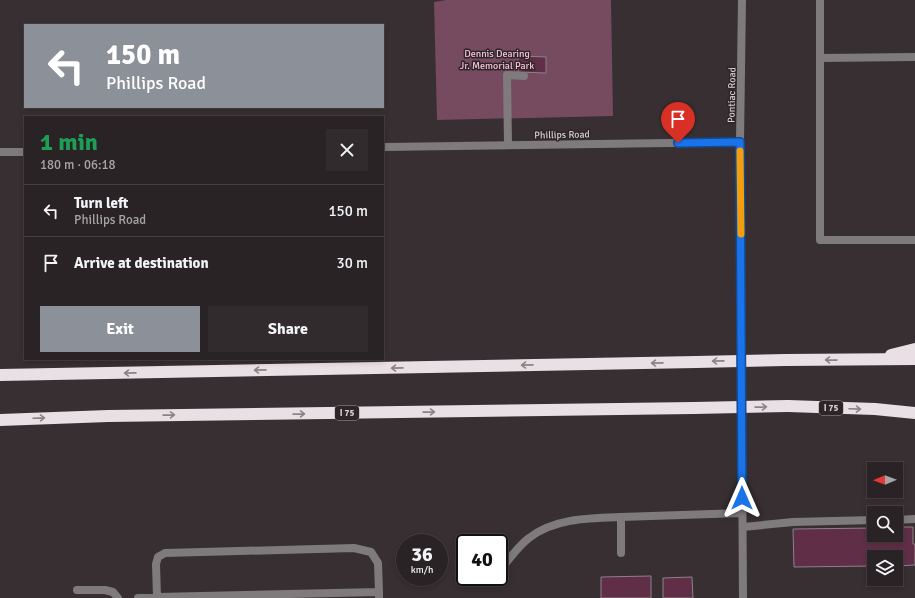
<!DOCTYPE html>
<meta charset="utf-8">
<style>
body{margin:0;font-family:Signika,sans-serif;background:#312b2e;color:#f1f3f6;height:100vh;display:flex;flex-direction:column;font-size:15px;white-space:nowrap}
*{box-sizing:border-box;margin:0}
p{font-size:13px;color:#a5a4a7}
.icon{flex:none;width:22px;height:22px;fill:none;stroke:currentColor;stroke-width:2;stroke-linecap:round;stroke-linejoin:round}
.map{position:relative;flex:1;overflow:hidden}
.side{position:absolute;left:24px;top:116px;width:360px;height:244px;display:flex;flex-direction:column;background:#292326;border-radius:0px;box-shadow:0 2px 6px #0003,0 0 0 1px #454043}
.side>*{flex:none}
.top-card{position:absolute;left:24px;top:24px;width:360px;height:84px;border-radius:0px;box-shadow:0 2px 6px #0003,0 0 0 1px #454043;background:#8c9099;color:#fff;overflow:hidden}
.needle{width:26px;rotate:269deg}
.fabs{position:absolute;left:867px;top:462px;display:grid;gap:8px}
.fabs a{display:grid;place-items:center;width:36px;height:36px;border-radius:0px;background:#292326;box-shadow:0 2px 6px #0003,0 0 0 1px #454043;font-size:20px}
.speed{position:absolute;left:396px;top:534px;display:flex;gap:8px;font-size:20px;font-weight:700;text-align:center}
.speed>*{display:grid;place-content:center;width:52px;height:52px;border-radius:50%;background:#292326;box-shadow:0 2px 6px #0003,0 0 0 1px #454043;line-height:1}
.speed small{font-size:10px;font-weight:400}
.speed .limit{border:2px solid #111;border-radius:6px;background:#fff;color:#111}
.pin{position:absolute;display:grid;place-items:center;width:34px;height:34px;color:#fff;margin:-41px -17px;border-radius:50% 50% 50% 0;rotate:-45deg;box-shadow:0 0 4px #0007}
.pin .icon{rotate:45deg}
.me{position:absolute;width:44px;margin:-22px;rotate:0deg;stroke-linejoin:round;filter:drop-shadow(0 0 3px #0008)}
.turn{display:flex;align-items:center;gap:14px;height:84px;padding:0 16px;font-size:18px}
.turn .icon{width:52px;height:52px;stroke-width:2.5}
.turn b{display:block;font-size:28px;line-height:34px}
.round{display:grid;place-items:center;flex:none;width:42px;height:42px;border-radius:0px;background:#312b2e}
.headline{display:flex;align-items:center;justify-content:space-between;height:68px;padding:0 16px}
h1{font-size:24px;font-weight:800;line-height:30px;color:#1e9e55}
.button{display:flex;gap:8px;margin-top:auto;padding:8px 16px}
.button a{flex:1;height:46px;border-radius:0px;background:#8c9099;color:#fff;font-size:16px;font-weight:800;line-height:46px;text-align:center}
.button a+a{background:#312b2e;color:#f1f3f6}
ul{padding:0;list-style:none}
li{display:flex;align-items:center;gap:12px;height:52px;padding:0 16px;border-top:1px solid #454043}
li div{flex:1}
li b{display:block;font-size:15px}
li em{font-style:normal}
.map>svg:first-child{display:block}
.green{fill:#764a5f}
.building{fill:#602e47;stroke:#8d8387}
.lines{fill:none;stroke-linecap:round;stroke-linejoin:round}
.service{stroke:#7f7a7c;stroke-width:8}
.minor{stroke:#7f7a7c;stroke-width:8}
.tertiary{stroke:#7f7a7c;stroke-width:8}
.motorway{stroke:#eadfe4;stroke-width:12}
.motorway-bridge{stroke:#eadfe4;stroke-width:12}
.oneway{stroke:#8c8286}
.route-casing{stroke:#114b97;stroke-width:10}
.route{stroke:#1a73e8;stroke-width:7}
.slow{stroke:#f59e0b;stroke-width:7}
.labels{text-anchor:middle;stroke-width:3;stroke-linejoin:round;paint-order:stroke}
.shield{fill:#2d2528;stroke:#a39d9f;stroke-width:1}
.shield-label{font-size:9px;font-weight:bold;fill:#d5d0d2}
.park-label{font-size:10px;fill:#f7c3da;stroke:#2d2528}
.street-label{font-size:10px;fill:#d5d0d2;stroke:#2d2528}
</style>
<div class="map">
<svg width="915" height="598" viewBox="0 0 915 598">
<rect width="100%" height="100%" fill="#372f32"/>
<polygon class="green" points="446,0 611,0 613,116 437,120 434,2"/>
<g class="building">
<polygon points="518,56 546,57 546,73 518,72"/>
<polygon points="896,527 913,527 913,544 915,544 915,565 896,566 896,557 874,557 874,566 794,567 793,529 874,528 874,535 896,535"/>
<polygon points="651,576 651,598 601,598 601,577"/>
<polygon points="692,577 693,598 663,598 663,578"/>
</g>
<g class="lines">
<g class="service">
<polyline points="820,0 820,240 915,240"/>
<polyline points="820,58 915,57"/>
<polyline points="508,145 507,75 524,76"/>
<polyline points="896,520 915,519"/>
<polyline points="743,527 793,522 874,520"/>
<polyline points="621,553 621,517 742,513"/>
<path d="M 500,570 C 509,560 518,546 529,538 C 554,518 590,518 621,517"/>
<polyline points="77,590 105,590 113,592 118,598"/>
<polyline points="379,592 378,563 371,552 354,548 165,553 158,557 156,564 157,597 379,592 379,598"/>
<polyline points="138,598 157,598"/>
</g>
<g class="minor">
<polyline points="383,147 740,142"/>
<polyline points="0,152 25,152"/>
</g>
<polyline class="tertiary" points="742,0 740,142 743,598"/>
<g class="motorway">
<polyline points="891,355 915,349"/>
<polyline points="785,360 915,359"/>
<polyline points="0,375 696,362"/>
<polyline points="788,406 875,409 915,413"/>
<polyline points="0,420 108,416 694,408"/>
</g>
<g class="motorway-bridge">
<polyline points="696,362 785,360"/>
<polyline points="694,408 788,406"/>
</g>
</g>
<defs><path id="oneway-shaft" d="M-6 0H5M1.5-3L5.5 0L1.5 3" fill="none" stroke-width="1.6" stroke-linecap="round" stroke-linejoin="round"/></defs>
<g class="oneway">
<use href="#oneway-shaft" transform="translate(831 360) rotate(-179)"/>
<use href="#oneway-shaft" transform="translate(718 361) rotate(179)"/>
<use href="#oneway-shaft" transform="translate(657 363) rotate(179)"/>
<use href="#oneway-shaft" transform="translate(527 365) rotate(179)"/>
<use href="#oneway-shaft" transform="translate(397 368) rotate(179)"/>
<use href="#oneway-shaft" transform="translate(260 370) rotate(179)"/>
<use href="#oneway-shaft" transform="translate(130 373) rotate(179)"/>
<use href="#oneway-shaft" transform="translate(761 407) rotate(-1)"/>
<use href="#oneway-shaft" transform="translate(855 409) rotate(2)"/>
<use href="#oneway-shaft" transform="translate(429 412) rotate(-1)"/>
<use href="#oneway-shaft" transform="translate(299 414) rotate(-1)"/>
<use href="#oneway-shaft" transform="translate(169 415) rotate(-1)"/>
<use href="#oneway-shaft" transform="translate(39 418) rotate(-2)"/>
</g>
<g class="lines">
<defs>
<polyline id="route" points="678,143 740,142 742,498"/>
</defs>
<use href="#route" class="route-casing"/>
<use href="#route" class="route"/>
<polyline class="slow" points="740,151 741,234"/>
</g>
<g class="labels">
<g class="shield">
<rect x="819" y="401" width="24" height="14" rx="3"/>
<rect x="335" y="406" width="24" height="14" rx="3"/>
</g>
<g class="shield-label">
<text x="831" y="411">I 75</text>
<text x="347" y="416">I 75</text>
</g>
<g class="park-label">
<text x="497" y="57">Dennis Dearing<tspan x="497" dy="12">Jr. Memorial Park</tspan></text>
</g>
<g class="street-label">
<text transform="translate(731 95) rotate(-89)" y="4">Pontiac Road</text>
<text transform="translate(562 134) rotate(-1)" y="4">Phillips Road</text>
</g>
</g>
</svg>
<div class="fabs">
<a><svg class="needle" viewBox="-14 -14 28 28"><path d="M0-13l5 13h-10z" fill="#e53935"/><path d="M0 13l5-13h-10z" fill="#a5a4a7"/></svg></a>
<a><svg class="icon" aria-label="search" viewBox="0 0 24 24"><circle cx="10" cy="10" r="6"/><path d="M15 15l6 6"/></svg></a>
<a><svg class="icon" aria-label="layers" viewBox="0 0 24 24"><path d="M12 4l9 5-9 5-9-5zM3 14l9 5 9-5"/></svg></a>
</div>
<div class="speed"><div>36<small>km/h</small></div><div class="limit">40</div></div>
<div class="pin" style="left:678px;top:143px;background:#d93025"><svg class="icon" aria-label="arrive" viewBox="0 0 24 24"><path d="M6 21V4h12l-3 4 3 4H6"/></svg></div>
<svg class="me" style="left:742px;top:498px" viewBox="-20 -20 40 40"><path d="M0-17L14 15 0 8-14 15z" fill="#1a73e8" stroke="#fff" stroke-width="4"/></svg>
<div class="top-card">
<div class="turn"><svg class="icon" aria-label="left" viewBox="0 0 24 24"><path d="M17 20v-9H6M10 6l-5 5 5 5"/></svg><div><b>150 m</b>Phillips Road</div></div>
</div>
<section class="side">
<div class="headline"><div><h1>1 min</h1><p>180 m · 06:18</p></div><a class="round"><svg class="icon" aria-label="close" viewBox="0 0 24 24"><path d="M6 6l12 12M18 6L6 18"/></svg></a></div>
<ul>
<li><svg class="icon" aria-label="left" viewBox="0 0 24 24"><path d="M17 20v-9H6M10 6l-5 5 5 5"/></svg><div><b>Turn left</b><p>Phillips Road</p></div><em>150 m</em></li>
<li><svg class="icon" aria-label="arrive" viewBox="0 0 24 24"><path d="M6 21V4h12l-3 4 3 4H6"/></svg><div><b>Arrive at destination</b></div><em>30 m</em></li>
</ul>
<div class="button"><a>Exit</a><a>Share</a></div>
</section>
</div>
